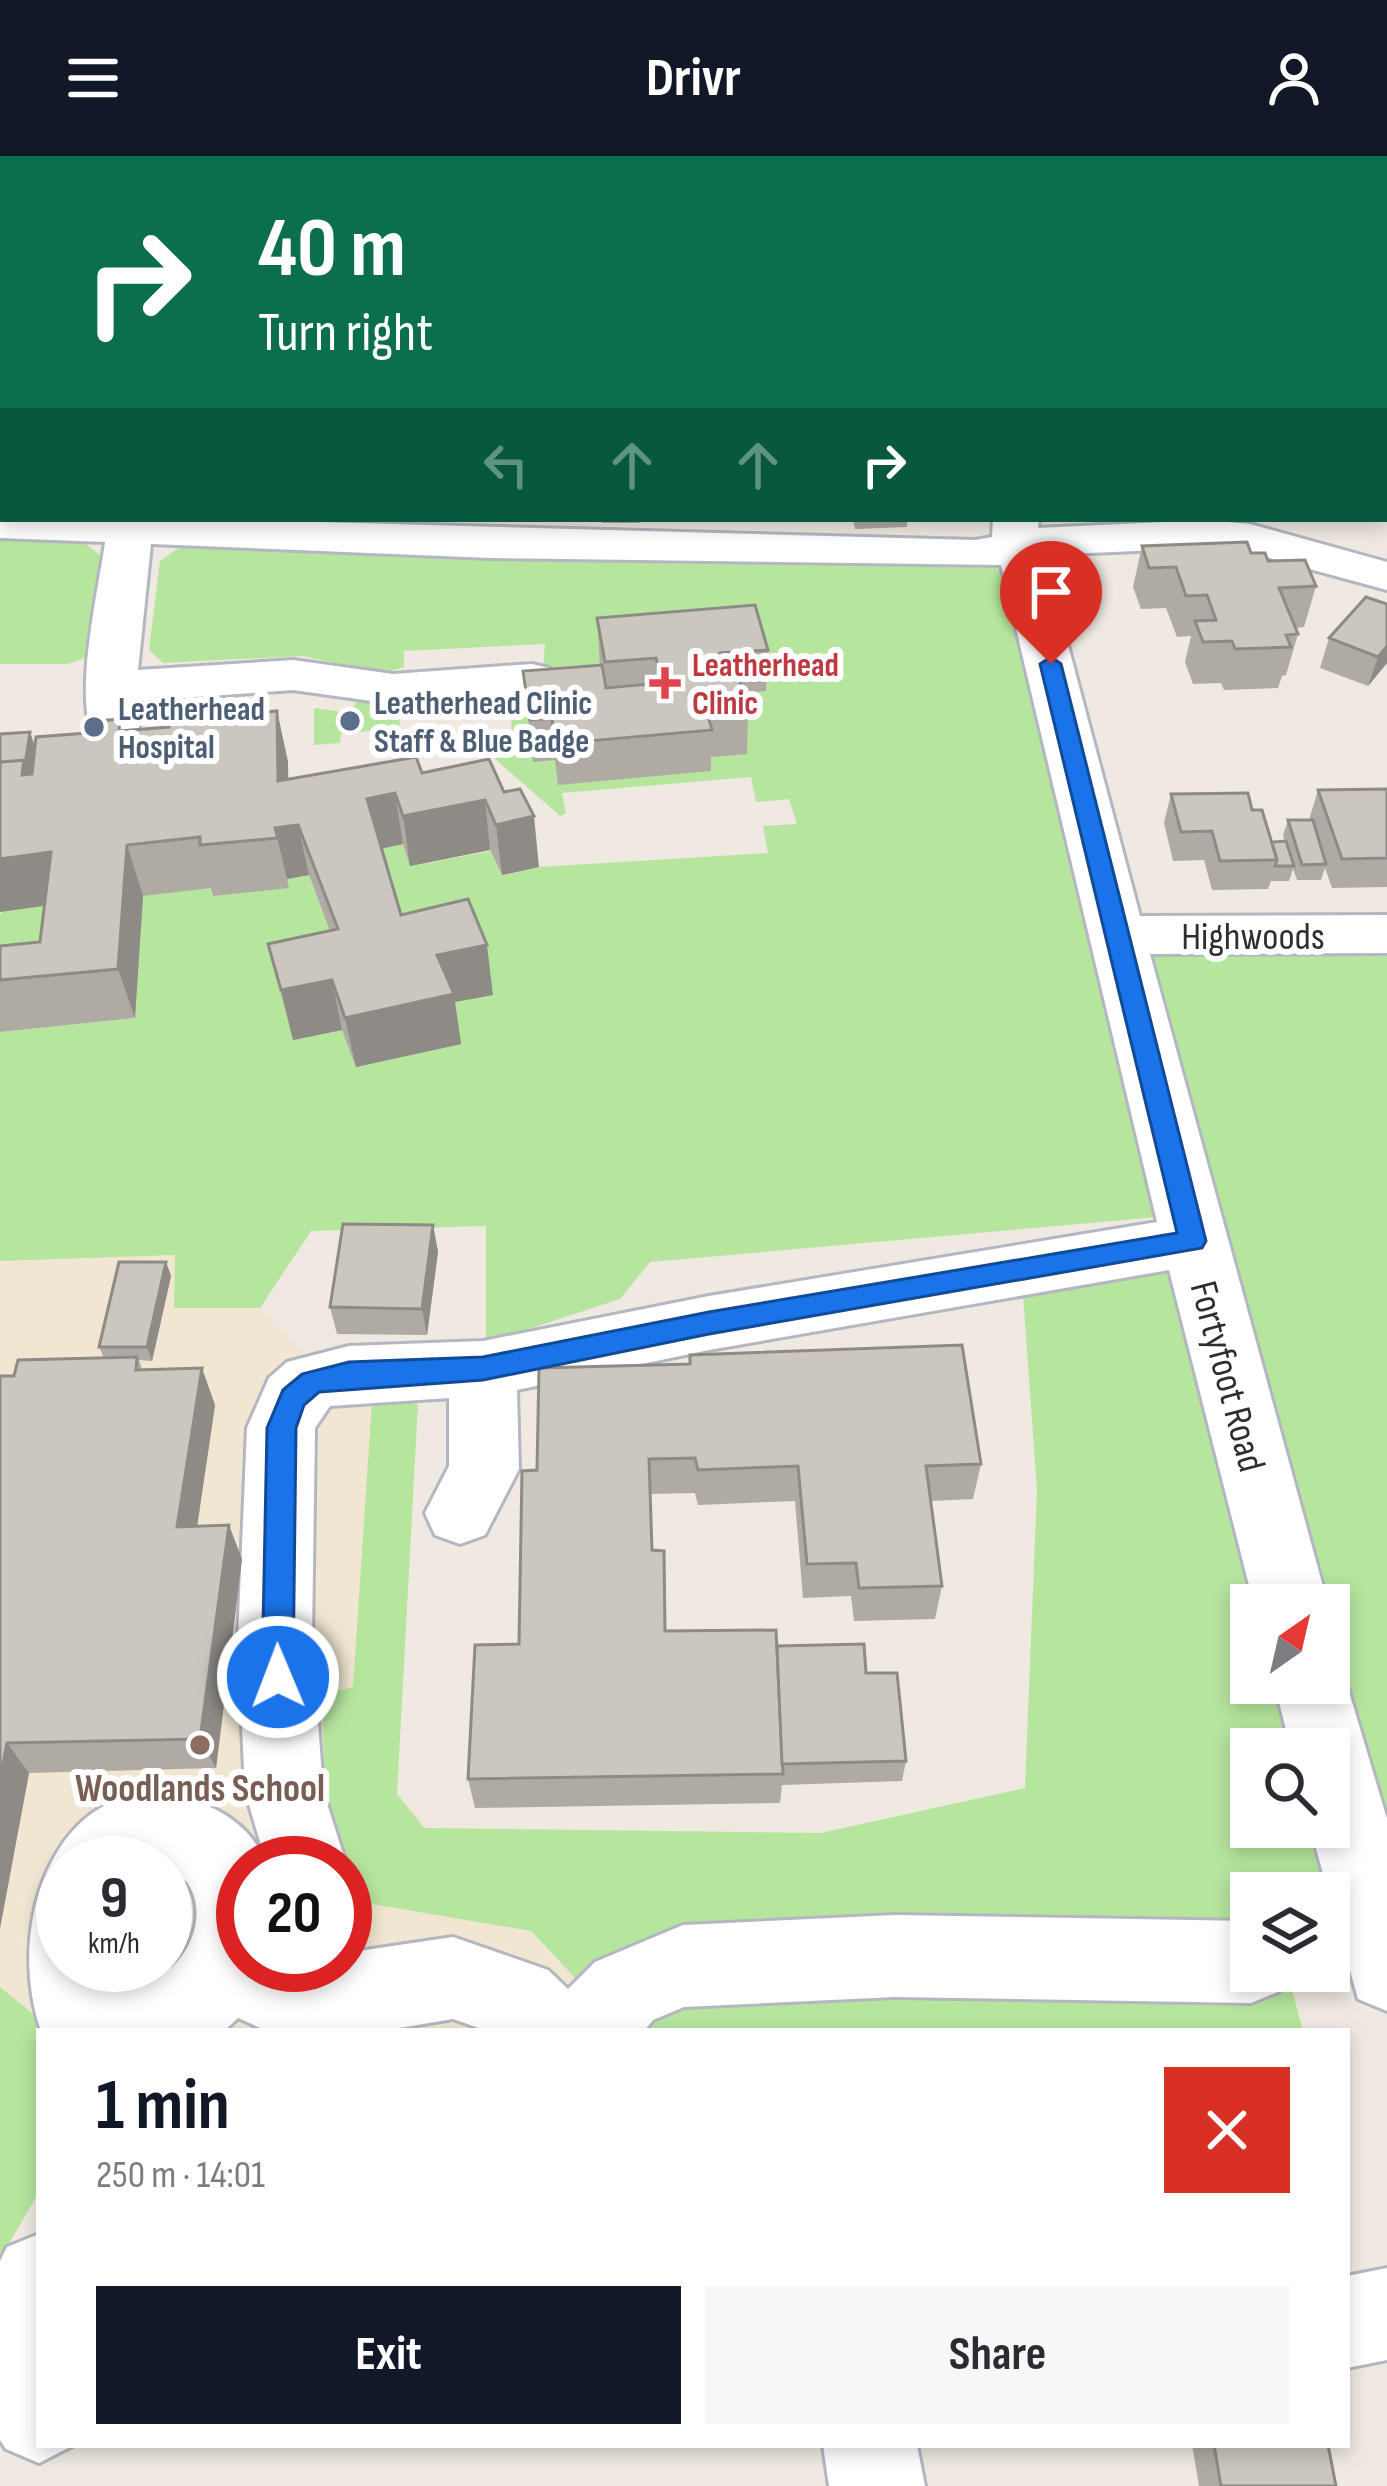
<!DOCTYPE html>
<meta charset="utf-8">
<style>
body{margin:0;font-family:"Sofia Sans Condensed",sans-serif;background:#f7f7f7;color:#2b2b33;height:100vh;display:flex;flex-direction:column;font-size:45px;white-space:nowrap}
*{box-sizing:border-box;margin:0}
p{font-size:39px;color:#7c7c81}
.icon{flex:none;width:66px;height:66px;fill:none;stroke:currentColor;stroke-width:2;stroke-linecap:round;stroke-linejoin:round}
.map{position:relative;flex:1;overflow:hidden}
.side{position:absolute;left:36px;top:1872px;width:1314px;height:420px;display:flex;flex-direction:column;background:#fff;border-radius:0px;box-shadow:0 6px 18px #0003}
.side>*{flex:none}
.guide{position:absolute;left:0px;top:0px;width:1389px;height:366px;box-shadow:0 6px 18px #0003;background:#0b6e4f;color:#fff;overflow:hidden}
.needle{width:78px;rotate:34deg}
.fabs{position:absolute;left:1230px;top:1428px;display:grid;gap:24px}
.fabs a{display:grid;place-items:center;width:120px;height:120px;border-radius:0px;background:#fff;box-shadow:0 6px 18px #0003;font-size:60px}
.speed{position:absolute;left:36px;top:1680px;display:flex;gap:24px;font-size:60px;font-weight:700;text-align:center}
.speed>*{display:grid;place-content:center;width:156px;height:156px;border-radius:50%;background:#fff;box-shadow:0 6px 18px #0003;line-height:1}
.speed small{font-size:30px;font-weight:400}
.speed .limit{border:18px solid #d22;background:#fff;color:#111}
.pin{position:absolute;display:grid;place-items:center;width:102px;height:102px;color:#fff;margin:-123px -51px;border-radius:50% 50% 50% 0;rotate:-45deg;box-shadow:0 0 12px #0007}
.pin .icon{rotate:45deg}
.me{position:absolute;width:132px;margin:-66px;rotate:359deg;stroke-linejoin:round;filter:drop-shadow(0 0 9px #0008)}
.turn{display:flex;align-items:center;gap:42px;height:252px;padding:0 60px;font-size:54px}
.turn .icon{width:156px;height:156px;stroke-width:2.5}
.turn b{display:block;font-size:84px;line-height:102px}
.lanes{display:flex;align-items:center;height:114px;padding:0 60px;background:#0003;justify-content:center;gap:60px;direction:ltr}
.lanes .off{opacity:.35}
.round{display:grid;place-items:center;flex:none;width:126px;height:126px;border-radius:0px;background:#f7f7f7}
.headline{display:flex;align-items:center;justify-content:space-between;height:204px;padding:0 60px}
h1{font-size:72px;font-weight:700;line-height:90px;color:#111827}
.action{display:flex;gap:24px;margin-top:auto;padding:24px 60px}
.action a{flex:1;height:138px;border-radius:0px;background:#111827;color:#fff;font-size:48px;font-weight:700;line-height:138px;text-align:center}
.action a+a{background:#f7f7f7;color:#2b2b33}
header{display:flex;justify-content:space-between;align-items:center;height:156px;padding:0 60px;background:#111827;color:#fff;font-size:54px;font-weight:700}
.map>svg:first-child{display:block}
.education{fill:#f0e6d1;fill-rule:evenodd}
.green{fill:#b6e59e}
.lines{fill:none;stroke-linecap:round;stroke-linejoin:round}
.minor-casing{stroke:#b4b7c1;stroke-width:6}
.minor{fill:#fff;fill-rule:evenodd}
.wall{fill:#afaba4}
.shaded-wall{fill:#8e8b86}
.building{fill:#cbc7bf;stroke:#8e8b86;stroke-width:3}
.route{fill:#1a73e8;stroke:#114b97;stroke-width:3}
.health-dot{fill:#e0444e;stroke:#fff;stroke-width:4.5}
.service-dot{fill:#5c6f8a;stroke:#fff;stroke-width:4.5}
.education-dot{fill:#8d6e63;stroke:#fff;stroke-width:4.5}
.labels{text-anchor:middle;stroke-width:12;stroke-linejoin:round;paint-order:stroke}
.far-health-label{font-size:33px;font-weight:bold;fill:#be3a42;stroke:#fff;text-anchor:start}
.far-service-label{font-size:33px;font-weight:bold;fill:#4e5e75;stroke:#fff;text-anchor:start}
.street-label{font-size:39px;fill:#2e2e2e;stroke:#fff}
.education-label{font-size:39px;font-weight:bold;fill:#785e54;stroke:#fff}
</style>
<header><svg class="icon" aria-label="menu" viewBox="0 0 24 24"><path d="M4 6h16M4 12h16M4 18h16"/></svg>Drivr<svg class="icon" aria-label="person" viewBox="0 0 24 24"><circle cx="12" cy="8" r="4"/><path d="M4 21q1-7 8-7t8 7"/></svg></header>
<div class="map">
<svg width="1387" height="2330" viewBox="0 0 1387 2330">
<rect width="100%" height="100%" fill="#efe9e1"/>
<path class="education" d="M 176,1099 L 174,1152 L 260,1152 L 306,1201 L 419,1228 L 397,1638 L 581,1829 L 548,1875 L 39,1875 L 39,2036 L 0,1936 L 0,1105 ZM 63,1707 L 165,1707 L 165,1809 L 63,1809 ZM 243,1707 L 345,1707 L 345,1809 L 243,1809 Z"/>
<g class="green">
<polygon points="0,378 78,382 105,403 100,497 67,508 0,508"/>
<polygon points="184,388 986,407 1011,420 1098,794 1387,794 1387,1717 1329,1489 1329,1449 1318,1449 1158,1061 650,1106 620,1143 486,1187 486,1070 311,1075 260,1152 174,1152 175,1099 0,1105 0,876 135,862 143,739 309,719 349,824 293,883 342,874 410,809 376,694 403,688 411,710 490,695 502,719 539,711 768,697 763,670 797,668 789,643 756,646 751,621 562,637 566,657 560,660 493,601 512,599 511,542 586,537 579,509 543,512 545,488 404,495 404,511 384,517 302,500 163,507 149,494 160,405"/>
<polygon points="360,540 398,543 400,572 341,578 340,587 314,589 314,552 349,557"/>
<polygon points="69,746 0,842 0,759 5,751"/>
<polygon points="1169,1104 1256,1449 1251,1449 1251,1527 1275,1527 1292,1593 1251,1593 1251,1671 1312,1671 1325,1722 1309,1737 1251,1737 1251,1815 1287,1815 1303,1875 625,1875 531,1775 366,1747 345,1720 345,1707 326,1695 322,1539 353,1531 373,1230 419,1228 397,1638 424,1672 821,1677 1025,1632 1037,1334 1023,1139"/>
<polygon points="0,1831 54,1875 39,1875 39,2036 0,2103"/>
</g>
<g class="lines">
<defs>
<g id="minor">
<polygon points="887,0 923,0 924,3 888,3"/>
<path d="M 0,354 L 3,363 L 213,363 L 975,384 L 992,381 L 993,363 L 1039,363 L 1038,372 L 1206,364 L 1250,368 L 1387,406 L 1387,434 L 1247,396 L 1206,392 L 1044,399 L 1140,760 L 1387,759 L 1387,797 L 1150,798 L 1328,1449 L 1254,1449 L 1169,1114 L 709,1194 L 517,1234 L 519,1313 L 485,1379 L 460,1388 L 435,1379 L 425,1357 L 449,1310 L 449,1242 L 330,1250 L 315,1272 L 312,1483 L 323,1635 L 346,1707 L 243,1707 L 243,1809 L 345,1809 L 345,1797 L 453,1781 L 548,1814 L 568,1833 L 595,1806 L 683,1769 L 895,1759 L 1251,1765 L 1251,1815 L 1289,1815 L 1280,1835 L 1251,1847 L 895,1841 L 684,1851 L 653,1864 L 644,1875 L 487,1875 L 453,1863 L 382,1875 L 267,1875 L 238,1862 L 224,1875 L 41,1875 C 0,1758 69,1591 208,1650 C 234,1661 255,1680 266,1706 L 245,1635 L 238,1483 L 247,1272 L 269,1222 L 287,1206 L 349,1190 L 483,1185 L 709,1140 L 1157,1066 L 1001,409 L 490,402 L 151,388 L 138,514 L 293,504 L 393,518 L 532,508 L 549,512 L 557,523 L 549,534 L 532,538 L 393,548 L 293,534 L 139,545 L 139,574 L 132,585 L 114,590 L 96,585 C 71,548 99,432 105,386 L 0,382 ZM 63,1707 L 165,1707 L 165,1714 L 187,1726 C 224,1781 144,1867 95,1809 L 63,1809 Z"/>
<polygon points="1329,1499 1339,1502 1387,1663 1387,1855 1358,1843 1310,1671 1329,1671 1329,1593 1291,1593 1274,1527 1329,1527"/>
<polygon points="39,2078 39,2289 74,2289 39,2307 6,2293 0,2284 0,2105 7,2091"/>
<polygon points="1387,2112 1387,2204 1347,2212 1347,2120"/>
<polygon points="823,2289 917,2289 925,2330 829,2330"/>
</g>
</defs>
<use href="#minor" class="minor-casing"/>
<use href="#minor" class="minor"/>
</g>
<g class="wall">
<polygon points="590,0 681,0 681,3 591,3"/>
<rect x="773" y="0" width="90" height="3"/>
<polygon points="1102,0 1223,0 1223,3 1103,3"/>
<polygon points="3,78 3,335 0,336 0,79"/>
<polygon points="601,363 641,363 640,367 602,367"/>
<polygon points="853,363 907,363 907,371 855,373"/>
<polygon points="1142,390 1251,397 1316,430 1304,471 1296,472 1298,478 1286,519 1282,520 1278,532 1224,534 1221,527 1193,528 1185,506 1191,480 1177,481 1166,452 1141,453 1133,431"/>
<polygon points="1366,441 1387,507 1368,530 1320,512 1329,482"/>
<polygon points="597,462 768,494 766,535 742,537 748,557 747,598 711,601 711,615 558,629 555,604 533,606 523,515 600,509"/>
<polygon points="277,555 288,606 288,624 422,617 489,603 539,711 502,719 490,694 410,710 403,688 381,692 401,759 493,839 455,846 461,888 356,911 342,874 293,884 268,788 330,775 309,719 287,723 289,732 213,740 211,732 143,740 135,862 0,876 0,790 40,786 45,750 0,756 0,578 35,590 124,575 169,571"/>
<polygon points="1387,633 1387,731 1332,732 1325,712 1321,724 1297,724 1293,713 1289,725 1271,725 1268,733 1212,734 1204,704 1173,705 1164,667 1171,638 1252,654 1272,686 1285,686 1283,679 1288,664 1309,664 1318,634"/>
<polygon points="433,1069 438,1096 427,1179 337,1178 330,1151"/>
<polygon points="166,1106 171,1120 152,1205 139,1204 142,1213 215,1249 197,1370 242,1403 216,1612 29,1617 0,1772 14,1220 104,1202 99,1191"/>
<polygon points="539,1212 981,1308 973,1343 931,1345 942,1430 935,1463 854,1465 851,1440 803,1442 795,1345 698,1349 695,1337 650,1338 652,1394 665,1475 777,1490 866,1517 906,1605 902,1625 782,1629 780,1647 475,1652 468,1623 519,1488 537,1314"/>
<polygon points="1192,2289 1328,2289 1336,2330 1199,2330"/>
</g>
<g class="shaded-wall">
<polygon points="1387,490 1387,507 1368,530 1378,501"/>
<polygon points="277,555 288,606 289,670 298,669 309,719 287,723 275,672 278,625"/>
<polygon points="30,576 40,605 40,670 22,619"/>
<polygon points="395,637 403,688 376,694 367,643"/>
<polygon points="485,644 490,694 410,710 403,660"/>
<polygon points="534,660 539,711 502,719 496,669"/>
<polygon points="127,689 143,740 135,862 118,813"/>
<polygon points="51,696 69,746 0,756 0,703"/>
<polygon points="487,789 493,839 455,846 461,888 356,911 345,862 437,799"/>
<polygon points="332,824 342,874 293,884 281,834"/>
<polygon points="433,1069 438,1096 427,1179 422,1153"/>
<polygon points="166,1106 171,1120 152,1205 147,1191"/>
<polygon points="202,1212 215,1249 192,1405 177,1371"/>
<polygon points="229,1369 242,1403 216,1612 200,1583"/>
<polygon points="7,1587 29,1617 0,1772 0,1623"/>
</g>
<g class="building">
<rect x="193" y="0" width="42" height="3"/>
<polygon points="793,0 853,0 853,2 794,3"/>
<polygon points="1072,0 1085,0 1088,3 1042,3"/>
<polygon points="1191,0 1222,0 1223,3 1192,3"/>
<polygon points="1233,0 1279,0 1280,3 1234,3"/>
<polygon points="1293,0 1344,0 1346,3 1290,3 1298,2"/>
<polygon points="3,79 3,105 0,105 0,80"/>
<rect x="0" y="109" width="3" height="61"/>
<polygon points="3,173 3,241 0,242 0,174"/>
<rect x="0" y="245" width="3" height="31"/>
<polygon points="3,297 3,320 0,320 0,298"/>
<polygon points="1247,386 1251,397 1265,397 1268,405 1305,404 1316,430 1279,432 1298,478 1286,479 1291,491 1235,493 1232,485 1203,486 1195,465 1216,464 1207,439 1186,440 1176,411 1149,412 1142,390"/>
<polygon points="1366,441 1387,448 1387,490 1378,501 1329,482"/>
<polygon points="755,449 768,494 720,497 722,508 735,507 748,557 708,560 712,574 555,588 552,562 530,564 523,515 602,509 606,532 662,527 656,502 605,506 597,462"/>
<polygon points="277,555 278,625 416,601 422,617 489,603 504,636 520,633 534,660 496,669 485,644 403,660 395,637 367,643 401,759 468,743 487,789 437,799 454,838 345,862 332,824 281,834 268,788 338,773 298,669 275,672 278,682 200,689 200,681 127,689 118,813 0,824 0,790 40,786 51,696 0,703 0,606 24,604 22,619 32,618 36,581 87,577 88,566 120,563 119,575 169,571 170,564"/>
<polygon points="30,576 25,609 24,604 0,606 0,578"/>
<polygon points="1387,633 1387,702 1342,703 1318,634"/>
<polygon points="1248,637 1252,654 1262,654 1277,704 1220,705 1212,675 1181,676 1171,638"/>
<polygon points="1288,664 1313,664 1326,708 1302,709"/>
<polygon points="1286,685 1294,710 1275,710 1277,704 1272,686"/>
<polygon points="343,1068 433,1069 422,1153 330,1151"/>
<polygon points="119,1106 166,1106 147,1191 99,1191"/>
<polygon points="962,1189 981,1308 926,1310 942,1430 859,1432 856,1407 807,1408 798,1310 698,1314 695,1302 649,1303 652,1394 664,1395 665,1475 776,1474 783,1618 468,1623 475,1489 519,1488 522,1315 537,1314 539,1212 690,1208 690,1199"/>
<polygon points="137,1201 136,1214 202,1212 177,1371 229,1369 200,1583 7,1587 0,1623 0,1220 14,1220 18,1204"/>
<polygon points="864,1488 866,1517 897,1517 906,1605 782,1608 777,1490"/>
<polygon points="1214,2289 1328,2289 1336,2330 1221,2330"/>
</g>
<polygon class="route" points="1051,501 1061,508 1206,1085 1202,1092 709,1178 483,1224 319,1236 304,1249 296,1272 293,1521 288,1531 267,1531 262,1521 267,1272 283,1234 302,1218 349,1206 483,1201 709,1156 1177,1077 1040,508"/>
<path class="health-dot" d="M659 509h12v12h12v12h-12v12h-12v-12h-12v-12h12z"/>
<g class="service-dot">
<circle cx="350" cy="565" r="12"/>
<circle cx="94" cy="571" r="12"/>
</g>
<circle class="education-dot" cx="200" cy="1589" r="12"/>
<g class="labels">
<g class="far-health-label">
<text x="692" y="520">Leatherhead<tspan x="692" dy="38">Clinic</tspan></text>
</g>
<g class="far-service-label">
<text x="374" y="558">Leatherhead Clinic<tspan x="374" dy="38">Staff &amp; Blue Badge</tspan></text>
<text x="118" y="564">Leatherhead<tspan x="118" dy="38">Hospital</tspan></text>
</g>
<g class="street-label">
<text x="1253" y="793">Highwoods</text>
<text transform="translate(1229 1220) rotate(75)" y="14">Fortyfoot Road</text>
</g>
<g class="education-label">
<text x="200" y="1645">Woodlands School</text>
</g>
</g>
</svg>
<div class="fabs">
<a><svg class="needle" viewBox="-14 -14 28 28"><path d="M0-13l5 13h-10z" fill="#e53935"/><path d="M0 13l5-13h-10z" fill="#7c7c81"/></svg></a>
<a><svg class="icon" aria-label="search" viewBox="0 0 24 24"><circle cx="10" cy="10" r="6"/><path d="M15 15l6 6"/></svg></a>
<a><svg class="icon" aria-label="layers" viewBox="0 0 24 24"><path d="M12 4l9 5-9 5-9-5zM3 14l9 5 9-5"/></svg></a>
</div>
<div class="speed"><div>9<small>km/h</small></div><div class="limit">20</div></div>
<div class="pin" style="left:1051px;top:508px;background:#d93025"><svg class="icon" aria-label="arrive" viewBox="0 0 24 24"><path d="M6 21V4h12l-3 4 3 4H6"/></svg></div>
<svg class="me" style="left:278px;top:1521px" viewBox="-20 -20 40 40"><circle r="17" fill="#1a73e8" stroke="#fff" stroke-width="3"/><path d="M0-11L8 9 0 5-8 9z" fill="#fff"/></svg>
<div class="guide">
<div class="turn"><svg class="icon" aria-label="right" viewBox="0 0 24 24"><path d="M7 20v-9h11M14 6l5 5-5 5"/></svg><div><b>40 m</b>Turn right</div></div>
<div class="lanes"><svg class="icon off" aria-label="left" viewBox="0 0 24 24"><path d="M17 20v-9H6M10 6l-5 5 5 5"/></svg><svg class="icon off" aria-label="ahead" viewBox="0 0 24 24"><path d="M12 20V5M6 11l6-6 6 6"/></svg><svg class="icon off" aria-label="ahead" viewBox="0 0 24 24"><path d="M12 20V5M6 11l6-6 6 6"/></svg><svg class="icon" aria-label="right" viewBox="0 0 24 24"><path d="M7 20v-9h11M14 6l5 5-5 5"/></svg></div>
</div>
<section class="side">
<div class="headline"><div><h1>1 min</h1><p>250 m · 14:01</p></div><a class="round" style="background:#d93025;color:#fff"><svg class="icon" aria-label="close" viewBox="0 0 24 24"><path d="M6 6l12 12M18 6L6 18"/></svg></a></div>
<div class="action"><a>Exit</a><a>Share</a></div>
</section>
</div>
